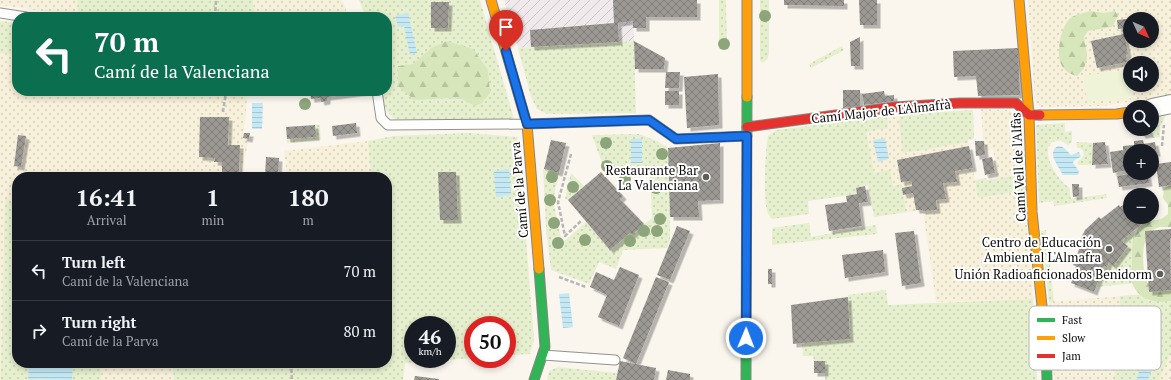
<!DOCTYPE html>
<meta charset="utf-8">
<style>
body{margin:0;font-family:"PT Serif",serif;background:#242831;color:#f1f3f6;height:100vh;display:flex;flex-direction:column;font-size:15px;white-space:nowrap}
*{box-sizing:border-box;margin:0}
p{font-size:13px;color:#9ea1a6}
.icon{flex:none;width:22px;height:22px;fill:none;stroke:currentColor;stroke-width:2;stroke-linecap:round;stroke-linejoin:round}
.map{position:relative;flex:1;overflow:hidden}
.panel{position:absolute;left:12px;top:172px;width:380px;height:196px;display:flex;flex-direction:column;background:#171b24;border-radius:16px;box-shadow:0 2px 6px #0003}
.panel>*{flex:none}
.top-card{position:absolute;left:12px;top:12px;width:380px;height:84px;border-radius:16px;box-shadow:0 2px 6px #0003;background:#0b6e4f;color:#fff;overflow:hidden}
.needle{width:26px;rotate:134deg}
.fabs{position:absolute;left:1123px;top:12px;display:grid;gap:8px}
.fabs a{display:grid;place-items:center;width:36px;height:36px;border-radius:50%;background:#171b24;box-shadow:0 2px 6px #0003;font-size:20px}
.speed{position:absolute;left:404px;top:316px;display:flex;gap:8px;font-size:20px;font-weight:700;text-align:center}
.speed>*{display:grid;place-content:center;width:52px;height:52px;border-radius:50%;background:#171b24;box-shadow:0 2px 6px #0003;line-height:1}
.speed small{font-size:10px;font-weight:400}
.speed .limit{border:6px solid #d22;background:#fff;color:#111}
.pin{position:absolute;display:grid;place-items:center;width:34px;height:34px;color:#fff;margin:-41px -17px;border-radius:50% 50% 50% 0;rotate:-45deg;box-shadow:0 0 4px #0007}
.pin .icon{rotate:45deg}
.me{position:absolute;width:44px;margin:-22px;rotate:1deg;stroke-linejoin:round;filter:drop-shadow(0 0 3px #0008)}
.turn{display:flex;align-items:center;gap:14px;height:84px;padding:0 16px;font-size:18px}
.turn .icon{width:52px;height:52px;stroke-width:2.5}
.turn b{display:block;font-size:28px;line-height:34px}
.eta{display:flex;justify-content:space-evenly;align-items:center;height:68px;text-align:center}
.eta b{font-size:24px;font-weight:800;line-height:28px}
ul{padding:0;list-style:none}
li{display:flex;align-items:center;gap:12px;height:60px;padding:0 16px;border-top:1px solid #363941}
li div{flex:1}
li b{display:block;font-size:15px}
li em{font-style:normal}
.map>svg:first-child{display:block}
.industrial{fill:url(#industrial-furrows)}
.farmland{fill:url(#farmland-dots);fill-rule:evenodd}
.grass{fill:url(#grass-dots);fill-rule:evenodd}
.forest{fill:url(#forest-firs)}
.pitch{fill:#eff3d7}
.water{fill:url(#water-rules)}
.building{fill:url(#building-cross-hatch);filter:url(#shadow)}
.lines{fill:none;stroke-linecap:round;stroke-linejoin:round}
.lane-casing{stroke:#93918d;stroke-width:11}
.street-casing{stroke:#93918d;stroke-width:20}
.fast-casing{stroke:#898784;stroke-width:11}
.slow-casing{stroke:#898784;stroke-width:11}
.jam-casing{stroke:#898784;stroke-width:11}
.path{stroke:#b7b6b5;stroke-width:2.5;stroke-dasharray:4 2;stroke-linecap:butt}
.lane{stroke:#fefefc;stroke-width:9}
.street{stroke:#fefefc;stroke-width:18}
.fast{stroke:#30b455;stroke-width:9}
.slow{stroke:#ff9f0a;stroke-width:9}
.jam{stroke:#e5322d;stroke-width:9}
.tree{fill:#8ca57a}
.route-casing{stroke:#114b97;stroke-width:10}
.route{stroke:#1a73e8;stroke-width:7}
.poi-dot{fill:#5f5d5a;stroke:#fff;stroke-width:1.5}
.labels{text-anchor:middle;stroke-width:4;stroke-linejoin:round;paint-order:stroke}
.street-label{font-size:13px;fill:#0b0b0b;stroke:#fff}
.poi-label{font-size:13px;fill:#0b0b0b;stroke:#fff;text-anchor:end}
.key{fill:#fff;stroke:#b6b6b6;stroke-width:1}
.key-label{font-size:11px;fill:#0b0b0b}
</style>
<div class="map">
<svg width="1171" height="380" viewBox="0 0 1171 380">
<defs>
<pattern id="industrial-furrows" width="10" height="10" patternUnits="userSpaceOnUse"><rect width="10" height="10" fill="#f0e9ec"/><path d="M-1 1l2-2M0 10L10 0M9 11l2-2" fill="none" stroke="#ccc6c9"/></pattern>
<pattern id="farmland-dots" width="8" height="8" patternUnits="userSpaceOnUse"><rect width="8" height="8" fill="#f7f0da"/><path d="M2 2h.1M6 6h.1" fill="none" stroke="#d2ccba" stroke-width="1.8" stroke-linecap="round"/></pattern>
<pattern id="grass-dots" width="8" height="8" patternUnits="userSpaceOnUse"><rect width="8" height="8" fill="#e6efce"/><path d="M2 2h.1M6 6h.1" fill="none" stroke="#c4ccb0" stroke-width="1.8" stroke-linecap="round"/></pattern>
<pattern id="forest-firs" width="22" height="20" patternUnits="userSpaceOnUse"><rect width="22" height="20" fill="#d7e7bb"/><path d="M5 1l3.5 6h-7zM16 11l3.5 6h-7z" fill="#b7c59f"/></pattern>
<pattern id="water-rules" width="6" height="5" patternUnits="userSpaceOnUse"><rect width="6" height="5" fill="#c4e9f4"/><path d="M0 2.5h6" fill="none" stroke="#a7c6d0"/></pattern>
<pattern id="building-cross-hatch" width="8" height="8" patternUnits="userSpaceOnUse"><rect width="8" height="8" fill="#9c9994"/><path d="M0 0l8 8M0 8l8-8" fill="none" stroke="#7d7b77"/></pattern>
<filter id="shadow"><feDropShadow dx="3.5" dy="3.5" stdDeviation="0" flood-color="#0004"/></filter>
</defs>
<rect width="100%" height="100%" fill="#faf6ee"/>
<polygon class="industrial" points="504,0 633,0 634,41 518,48"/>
<g class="farmland">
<polygon points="0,0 137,0 138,17 79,15 51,12 0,5"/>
<polygon points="253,0 342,0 346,9 345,16 254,17"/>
<path d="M 1028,0 L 1171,0 L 1171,95 L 1102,106 L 1041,107 L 1035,102 ZM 1130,19 L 1152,19 L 1152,41 L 1130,41 ZM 1130,63 L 1152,63 L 1152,85 L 1130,85 Z"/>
<polygon points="0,21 17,23 17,91 248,91 243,138 249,139 240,177 17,177 17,363 172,363 174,380 0,380"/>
<polygon points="981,109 1008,110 1020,119 1026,174 998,179 993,149 984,150"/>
<polygon points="963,111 978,198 1028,190 1033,299 936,302 923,210 874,217 855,120"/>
<polygon points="394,136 387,177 287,177 284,151 368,141"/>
<polygon points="1171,292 1171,380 1054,380 1049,302"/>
</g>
<g class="grass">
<polygon points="77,0 253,0 254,17 121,17 79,15"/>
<path d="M 359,0 L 480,0 L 514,119 L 396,120 C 384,112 384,105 382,91 L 387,91 L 387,17 L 371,17 L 370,14 L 365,15 Z"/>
<polygon points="719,0 726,0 727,49 719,48"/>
<polygon points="760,0 769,0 769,54 767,60 762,63 760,60"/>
<polygon points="0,21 17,23 17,54 0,53"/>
<polygon points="634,41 636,113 547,114 537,109 531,97 518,48"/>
<polygon points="842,46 844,50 811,68 809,64"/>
<polygon points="973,110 974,139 968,140 968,142 903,153 899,123 900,114"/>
<polygon points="1167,114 1160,126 1160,137 1152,138 1151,129 1152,116"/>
<path d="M 887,116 L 888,128 L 866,132 L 874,173 L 890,170 L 893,186 L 902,184 L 906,212 L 874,217 L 868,185 L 856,188 L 857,194 L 808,201 L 809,214 L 772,219 C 771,217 769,216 768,214 C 763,202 765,149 768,136 L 776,130 Z"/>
<path d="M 1065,123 L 1065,132 L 1072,131 L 1072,142 L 1070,143 L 1068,146 C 1063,140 1060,140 1052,142 C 1051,144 1048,147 1048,150 C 1046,160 1060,183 1069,187 L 1071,199 L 1106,194 L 1107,198 L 1054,206 L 1053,201 L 1039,203 L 1036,125 Z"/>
<polygon points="315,125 320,125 321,140 287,143 287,139 315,137"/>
<path d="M 468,133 L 518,137 L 534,340 L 530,354 L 507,355 L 507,325 L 473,325 L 473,358 L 405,363 L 403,380 L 174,380 L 172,363 L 387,363 L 387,177 L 371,177 L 368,141 L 394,136 ZM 413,325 L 447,325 L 447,359 L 413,359 Z"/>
<polygon points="639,134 657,141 668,148 670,239 667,248 623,250 616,269 599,262 589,284 551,270 546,228 543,169 559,173 553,200 562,243 586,222 610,249 630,233 632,235 652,218 650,172 604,169 592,135"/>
<path d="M 1076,142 L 1093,143 L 1092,165 L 1079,165 L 1078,164 L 1077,162 C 1084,158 1086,153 1080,148 L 1077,148 Z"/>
<polygon points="571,173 584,186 568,200 565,198"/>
<polygon points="1026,174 1028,190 978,198 975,180 986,178 987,180"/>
<polygon points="5,198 17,205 17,363 100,363 101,380 1,380"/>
<polygon points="809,223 811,237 876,225 877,234 772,245 772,228"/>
<polygon points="1046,230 1054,302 1049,302 1041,231"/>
<polygon points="1134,230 1137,283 1096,287 1104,266 1107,267 1109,262 1113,265 1128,247 1121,241"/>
<polygon points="886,290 888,305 1033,299 1037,380 825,380 825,362 814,361 813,356 803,356 802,343 850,339 848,295"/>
<polygon points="1171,292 1171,352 1159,380 1114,380 1120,328 1120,296"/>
<polygon points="558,367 617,373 616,380 547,380 549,371"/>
</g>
<g class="forest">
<path d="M 1090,11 L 1104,13 L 1115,11 L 1118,16 L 1112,27 L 1088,31 L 1084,37 C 1087,54 1091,63 1077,76 C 1070,74 1066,72 1062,66 C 1055,54 1061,24 1072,17 C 1077,14 1085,13 1090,11 Z"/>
<polygon points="447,41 473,49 488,70 490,93 482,103 475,106 462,99 449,98 414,100 398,86 398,66 413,64 431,48"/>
<path d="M 1171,185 L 1171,227 L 1160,227 L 1149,231 C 1147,236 1145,241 1144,246 C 1142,255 1143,283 1152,287 C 1158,289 1165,288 1171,287 L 1171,301 C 1154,304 1134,298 1131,278 C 1131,273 1132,268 1132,263 C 1132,248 1131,240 1139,227 C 1144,219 1154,221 1161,219 C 1163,218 1166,215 1168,214 L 1168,205 L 1163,198 L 1164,188 Z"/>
</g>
<polygon class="pitch" points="1129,71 1132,98 1087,102 1084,75"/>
<g class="water">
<polygon points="408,13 417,53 410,55 404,26 398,27 395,16"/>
<polygon points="252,103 263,103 262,129 252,129"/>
<polygon points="885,138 889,159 878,162 873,140"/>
<rect x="631" y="139" width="11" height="24"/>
<path d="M 1058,146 C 1064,146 1067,151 1071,155 L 1079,152 L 1081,156 C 1079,159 1074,159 1073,163 L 1079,171 L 1078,175 L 1063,175 C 1059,167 1046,152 1058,146 Z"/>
<polygon points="509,169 511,195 496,197 494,171"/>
<polygon points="569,293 573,327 563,328 559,294"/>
<polygon points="1141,359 1154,363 1148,380 1136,380 1142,363 1139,362"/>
<polygon points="29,363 73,363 72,380 28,379"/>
</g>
<g class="building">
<polygon points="613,0 697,0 697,17 646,17 646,28 633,28 633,21 618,23 619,42 531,47 530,30 614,23"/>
<polygon points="784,0 844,0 844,6 784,5"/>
<polygon points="859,0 877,0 877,25 860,25"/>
<polygon points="431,2 449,2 448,28 431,28"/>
<polygon points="1127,19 1128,28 1118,29 1117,20"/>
<polygon points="1124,34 1128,54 1126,54 1127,62 1097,68 1091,41"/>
<polygon points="860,37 860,66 851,66 850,42"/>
<polygon points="634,41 665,58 664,69 635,69"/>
<polygon points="1018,48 1020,95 978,96 976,76 954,77 953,51"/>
<polygon points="666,72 680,72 679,88 665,88"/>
<polygon points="718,74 719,125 687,128 684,77"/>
<polygon points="843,90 860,90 860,106 843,108"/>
<polygon points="310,91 365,91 365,92 327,97 327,101 321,102 320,98 311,99"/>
<rect x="665" y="91" width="14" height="14"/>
<polygon points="884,91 885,96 894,95 894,101 864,105 862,94"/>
<polygon points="200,117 229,117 228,145 240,145 239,174 222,173 222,162 214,162 215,158 199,157"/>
<polygon points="1130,119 1130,129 1138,130 1129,131 1127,120"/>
<polygon points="356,123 357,133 333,136 332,126"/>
<polygon points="315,125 316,137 287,139 286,127"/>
<polygon points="1140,129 1149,129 1150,134 1142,135"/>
<polygon points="244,133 250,133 249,139 243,138"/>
<polygon points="18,135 26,136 21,167 14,166"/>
<polygon points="551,140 566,143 559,173 544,169"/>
<polygon points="1143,140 1144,144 1155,142 1157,153 1153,153 1154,162 1152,163 1152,151 1130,151 1130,173 1147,173 1149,183 1119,187 1117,176 1129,174 1128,170 1113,173 1110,152 1123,150 1123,146 1134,145 1134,141"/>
<polygon points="975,141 984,141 985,155 976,156"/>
<polygon points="1105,142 1108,164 1092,165 1093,143"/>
<polygon points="720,143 720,200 698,201 699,217 670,217 668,148"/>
<polygon points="969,146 973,168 955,171 957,182 943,183 946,199 936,200 937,210 923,211 923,210 916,210 913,193 903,195 902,188 912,186 912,183 911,181 901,182 897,160"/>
<polygon points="266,157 279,158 278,177 265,177"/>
<polygon points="992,157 995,173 985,175 982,159"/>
<polygon points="1171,162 1171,185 1159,187 1156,164"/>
<polygon points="438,172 456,172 458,220 440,220"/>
<polygon points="601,172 623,196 620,199 644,224 632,235 630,233 610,250 568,200"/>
<polygon points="1072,184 1079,184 1079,196 1073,197"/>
<polygon points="865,186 868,202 859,203 862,226 829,231 825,205 847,202 846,196 857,194 856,188"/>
<polygon points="1130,201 1130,217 1146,217 1148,219 1121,241 1128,246 1113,266 1109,262 1107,267 1104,266 1094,292 1071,283 1074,276 1072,275 1076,266 1073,265 1080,247 1077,246 1085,230 1099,217 1101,219 1119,205 1120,207"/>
<polygon points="677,226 690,231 670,280 657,275"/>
<polygon points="1171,229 1171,238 1170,238 1171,290 1149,292 1145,231"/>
<polygon points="914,231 921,283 902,286 895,233"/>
<polygon points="883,250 885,272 845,278 842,255"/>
<polygon points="620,267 639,275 619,326 598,317 607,295 590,287 596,272 614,280"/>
<rect x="768" y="269" width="4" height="15"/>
<polygon points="656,277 669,282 636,364 623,358"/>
<polygon points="848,297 850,339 793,344 791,305"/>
<polygon points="620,361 656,368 654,380 616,380"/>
<rect x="814" y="361" width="11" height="12"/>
<polygon points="668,370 690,374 690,380 666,380"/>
<polygon points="415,376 439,379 439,380 414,380"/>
</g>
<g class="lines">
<defs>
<g id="lane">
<polyline points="0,13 26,17"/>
<polyline points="377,91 381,118 388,125 527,124 649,120 676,139 747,136"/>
<polyline points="543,355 615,360"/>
</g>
<polyline id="street" points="1152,108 1171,104"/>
<g id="fast">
<polyline points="1042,306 1046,350 1047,380"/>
<polyline points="534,380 545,347 539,269"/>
<polyline points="746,380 747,97"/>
</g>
<g id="slow">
<polyline points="491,0 527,124 539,269"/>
<polyline points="1019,0 1029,115 1032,212 1042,306"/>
<polyline points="747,97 747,0"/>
<polyline points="1040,115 1117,114 1130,112"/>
</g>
<polyline id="jam" points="747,127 894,107 960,103 1016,103 1029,115 1040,115"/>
</defs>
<use href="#lane" class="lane-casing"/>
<use href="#street" class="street-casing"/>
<use href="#fast" class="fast-casing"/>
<use href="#slow" class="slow-casing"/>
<use href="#jam" class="jam-casing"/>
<g class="path">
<polyline points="215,17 216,0"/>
<polyline points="223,112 226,91"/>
<polyline points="1162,146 1164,125"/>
<polyline points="571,154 558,202 565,236 581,221"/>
<polyline points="559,277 586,287"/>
<polyline points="291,363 292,380"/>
</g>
<use href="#lane" class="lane"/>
<use href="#street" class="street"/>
<use href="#fast" class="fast"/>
<use href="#slow" class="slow"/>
<use href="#jam" class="jam"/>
</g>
<g class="tree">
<circle cx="765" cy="16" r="6"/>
<circle cx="724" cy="44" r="6"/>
<circle cx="305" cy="104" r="6"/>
<circle cx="606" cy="143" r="6"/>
<circle cx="662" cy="154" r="6"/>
<circle cx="607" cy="166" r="6"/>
<circle cx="552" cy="177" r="6"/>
<circle cx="625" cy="179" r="6"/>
<circle cx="573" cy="187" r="6"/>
<circle cx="656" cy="188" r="6"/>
<circle cx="550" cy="200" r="6"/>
<circle cx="660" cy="219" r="6"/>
<circle cx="554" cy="223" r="6"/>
<circle cx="644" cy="231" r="6"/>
<circle cx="657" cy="231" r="6"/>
<circle cx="585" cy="240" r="6"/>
<circle cx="630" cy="241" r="6"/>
<circle cx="558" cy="243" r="6"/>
</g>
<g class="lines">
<defs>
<polyline id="route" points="506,51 527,124 649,120 676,139 747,136 746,338"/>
</defs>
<use href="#route" class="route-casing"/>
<use href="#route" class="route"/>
</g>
<g class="poi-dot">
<circle cx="706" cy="177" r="4"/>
<circle cx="1109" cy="249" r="4"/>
<circle cx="1160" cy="274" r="4"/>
</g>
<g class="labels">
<g class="street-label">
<text transform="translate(881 111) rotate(-6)" y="5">Camí Major de L'Almafrà</text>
<text transform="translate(1018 167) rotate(-93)" y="5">Camí Vell de l'Alfàs</text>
<text transform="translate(519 190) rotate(-95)" y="5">Camí de la Parva</text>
</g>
<g class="poi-label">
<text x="698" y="175">Restaurante Bar<tspan x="698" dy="15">La Valenciana</tspan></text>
<text x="1101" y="247">Centro de Educación<tspan x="1101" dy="15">Ambiental L'Almafra</tspan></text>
<text x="1152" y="279">Unión Radioaficionados Benidorm</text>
</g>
</g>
<rect x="1029" y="306" width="132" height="64" rx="6" class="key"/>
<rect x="1037" y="318" width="18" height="4" fill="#30b455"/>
<rect x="1037" y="336" width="18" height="4" fill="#ff9f0a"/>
<rect x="1037" y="354" width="18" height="4" fill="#e5322d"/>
<g class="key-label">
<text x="1062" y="324">Fast</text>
<text x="1062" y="342">Slow</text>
<text x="1062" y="360">Jam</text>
</g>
</svg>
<div class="fabs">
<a><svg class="needle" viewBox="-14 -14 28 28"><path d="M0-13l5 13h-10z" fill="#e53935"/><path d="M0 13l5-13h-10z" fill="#9ea1a6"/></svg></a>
<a><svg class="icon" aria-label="sound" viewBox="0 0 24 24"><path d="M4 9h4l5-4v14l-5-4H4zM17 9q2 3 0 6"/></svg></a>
<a><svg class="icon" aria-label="search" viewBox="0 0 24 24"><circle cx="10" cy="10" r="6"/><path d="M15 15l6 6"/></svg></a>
<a>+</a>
<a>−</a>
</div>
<div class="speed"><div>46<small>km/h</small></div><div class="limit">50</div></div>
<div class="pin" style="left:506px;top:51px;background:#d93025"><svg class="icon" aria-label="arrive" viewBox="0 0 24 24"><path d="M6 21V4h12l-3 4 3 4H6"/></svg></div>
<svg class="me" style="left:746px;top:338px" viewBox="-20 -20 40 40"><circle r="17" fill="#1a73e8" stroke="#fff" stroke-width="3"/><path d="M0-11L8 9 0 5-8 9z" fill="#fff"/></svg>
<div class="top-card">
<div class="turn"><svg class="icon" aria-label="left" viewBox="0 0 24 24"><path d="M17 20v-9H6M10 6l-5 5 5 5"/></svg><div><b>70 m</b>Camí de la Valenciana</div></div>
</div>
<section class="panel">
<div class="eta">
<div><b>16:41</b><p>Arrival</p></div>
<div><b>1</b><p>min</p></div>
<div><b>180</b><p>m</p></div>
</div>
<ul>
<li><svg class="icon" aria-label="left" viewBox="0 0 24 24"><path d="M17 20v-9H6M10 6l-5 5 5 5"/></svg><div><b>Turn left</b><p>Camí de la Valenciana</p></div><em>70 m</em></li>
<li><svg class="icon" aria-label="right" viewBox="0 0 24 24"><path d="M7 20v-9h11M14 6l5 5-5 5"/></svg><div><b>Turn right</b><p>Camí de la Parva</p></div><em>80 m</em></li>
</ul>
</section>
</div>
